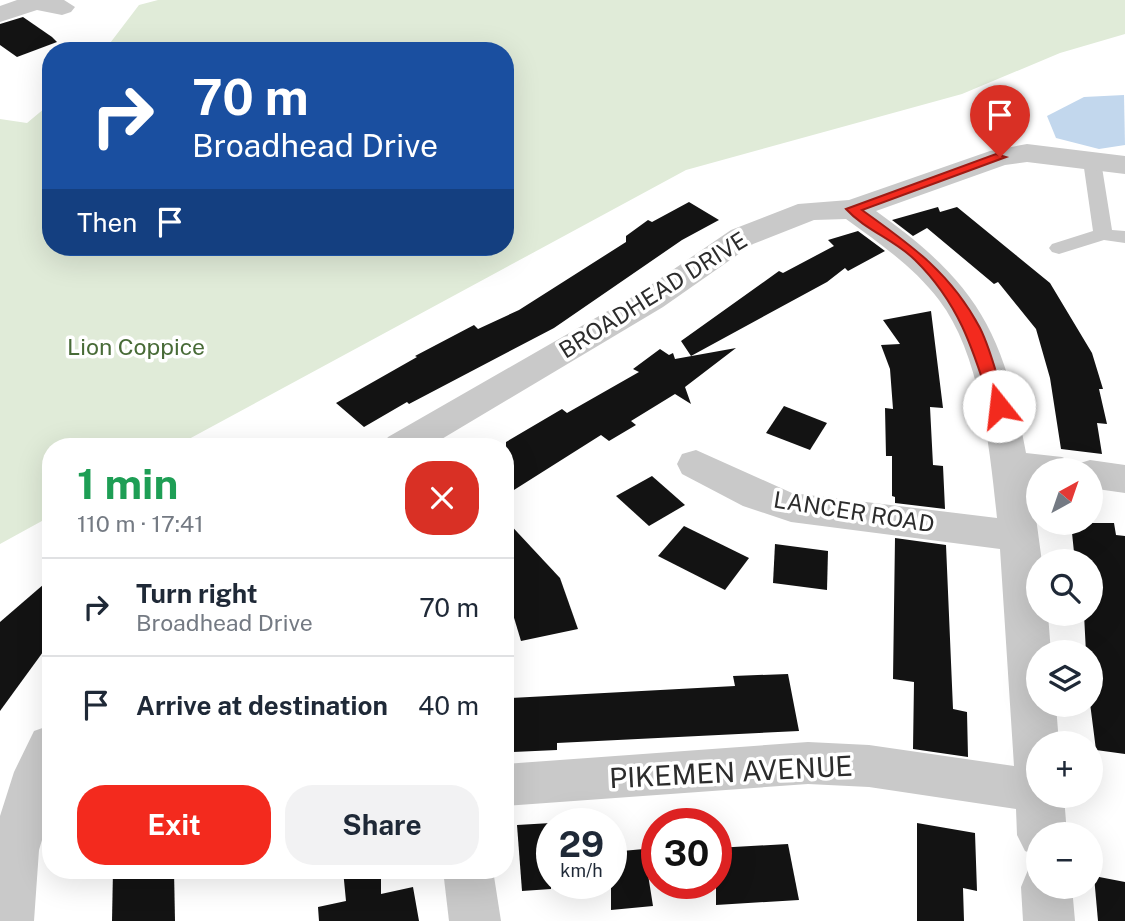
<!DOCTYPE html>
<meta charset="utf-8">
<style>
body{margin:0;font-family:"Public Sans",sans-serif;background:#f2f2f3;color:#1f2937;height:100vh;display:flex;flex-direction:column;font-size:26px;white-space:nowrap}
*{box-sizing:border-box;margin:0}
p{font-size:23px;color:#747a83}
.icon{flex:none;width:38px;height:38px;fill:none;stroke:currentColor;stroke-width:2;stroke-linecap:round;stroke-linejoin:round}
.map{position:relative;flex:1;overflow:hidden}
.panel{position:absolute;left:42px;top:438px;width:472px;height:441px;display:flex;flex-direction:column;background:#fff;border-radius:28px;box-shadow:0 7px 28px #0002}
.panel>*{flex:none}
.hud{position:absolute;left:42px;top:42px;width:472px;height:214px;border-radius:28px;box-shadow:0 7px 28px #0002;background:#1a4fa0;color:#fff;overflow:hidden}
.needle{width:46px;rotate:40deg}
.buttons{position:absolute;left:1026px;top:458px;display:grid;gap:14px}
.buttons a{display:grid;place-items:center;width:77px;height:77px;border-radius:50%;background:#fff;box-shadow:0 7px 28px #0002;font-size:35px}
.speed{position:absolute;left:536px;top:808px;display:flex;gap:14px;font-size:35px;font-weight:700;text-align:center}
.speed>*{display:grid;place-content:center;width:91px;height:91px;border-radius:50%;background:#fff;box-shadow:0 7px 28px #0002;line-height:1}
.speed small{font-size:18px;font-weight:400}
.speed .limit{border:10px solid #d22;background:#fff;color:#111}
.pin{position:absolute;display:grid;place-items:center;width:60px;height:60px;color:#fff;margin:-72px -30px;border-radius:50% 50% 50% 0;rotate:-45deg;box-shadow:0 0 7px #0007}
.pin .icon{rotate:45deg}
.me{position:absolute;width:77px;margin:-38px;rotate:344deg;stroke-linejoin:round;filter:drop-shadow(0 0 5px #0008)}
.turn{display:flex;align-items:center;gap:24px;height:147px;padding:0 35px;font-size:32px}
.turn .icon{width:91px;height:91px;stroke-width:2.5}
.turn b{display:block;font-size:49px;line-height:60px}
.then{display:flex;align-items:center;height:66px;padding:0 35px;background:#0003;gap:14px;font-size:26px}
.round{display:grid;place-items:center;flex:none;width:74px;height:74px;border-radius:28px;background:#f2f2f3}
.headline{display:flex;align-items:center;justify-content:space-between;height:119px;padding:0 35px}
h1{font-size:42px;font-weight:700;line-height:52px;color:#1e9e55}
.action{display:flex;gap:14px;margin-top:auto;padding:14px 35px}
.action a{flex:1;height:80px;border-radius:28px;background:#f32a1e;color:#fff;font-size:28px;font-weight:700;line-height:80px;text-align:center}
.action a+a{background:#f2f2f3;color:#1f2937}
ul{padding:0;list-style:none}
li{display:flex;align-items:center;gap:21px;height:98px;padding:0 35px;border-top:2px solid #e0e1e3}
li div{flex:1}
li b{display:block;font-size:26px}
li em{font-style:normal}
.map>svg:first-child{display:block}
.green{fill:#e0ebd8}
.water{fill:#c2d7ed}
.building{fill:#131313}
.lines{fill:none;stroke-linecap:round;stroke-linejoin:round}
.service{fill:#c9c9c9;fill-rule:evenodd}
.minor{fill:#c9c9c9;fill-rule:evenodd}
.route{fill:#f32a1e;stroke:#9e1b14;stroke-width:2}
.labels{text-anchor:middle;stroke-width:7;stroke-linejoin:round;paint-order:stroke}
.street-label{font-size:23px;fill:#2c2c2c;stroke:#fff}
.park-label{font-size:23px;fill:#486b37;stroke:#fff}
.near-street-label{font-size:28px;fill:#2c2c2c;stroke:#fff}
</style>
<div class="map">
<svg width="1125" height="921" viewBox="0 0 1125 921">
<rect width="100%" height="100%" fill="#fff"/>
<polygon class="green" points="158,0 1125,0 1125,34 1060,53 962,94 686,170 176,446 51,446 51,516 0,544 0,119 27,123 51,103 51,247 506,247 506,51 104,51 139,5"/>
<polygon class="water" points="1124,95 1125,145 1099,149 1056,138 1047,116 1084,97"/>
<g class="building">
<polygon points="23,17 52,37 57,42 17,57 0,45 0,24"/>
<polygon points="689,202 719,220 682,240 554,328 409,404 407,402 364,427 336,403 417,357 415,356 474,325 478,329 519,310 626,242 626,236 648,220 652,222"/>
<polygon points="938,207 940,212 957,207 1050,283 1092,353 1103,389 1099,389 1107,424 1097,423 1102,454 1061,449 1050,378 1036,329 998,282 994,284 927,228 913,236 892,220"/>
<polygon points="858,231 885,251 848,271 845,268 827,282 691,356 681,341 779,271 783,273 834,246 828,240"/>
<polygon points="931,311 943,408 930,407 933,465 943,466 945,509 895,503 895,497 892,496 892,456 886,456 885,408 893,409 890,369 881,345 900,344 883,320"/>
<polygon points="736,348 685,387 691,404 675,394 631,421 636,425 609,441 601,435 506,495 506,442 562,409 567,413 639,372 633,369 660,349 669,355 673,353 675,359"/>
<polygon points="784,406 827,423 810,450 766,433"/>
<polygon points="652,476 685,505 649,526 616,496"/>
<polygon points="506,520 560,578 578,629 521,641 506,591"/>
<polygon points="1071,523 1114,523 1116,535 1125,536 1125,754 1096,750 1090,703 1090,653 1086,653 1084,614 1090,614 1090,562 1075,562"/>
<polygon points="684,526 749,558 725,590 658,556"/>
<polygon points="895,538 946,545 953,709 967,712 968,757 913,749 914,682 893,679"/>
<polygon points="775,544 828,551 827,590 773,583"/>
<polygon points="51,578 51,641 0,711 0,622"/>
<polygon points="788,674 799,731 557,743 557,750 513,752 511,698 735,686 733,676"/>
<polygon points="551,823 551,889 522,891 517,825"/>
<polygon points="917,823 975,833 977,891 963,888 964,921 917,921"/>
<polygon points="788,844 799,900 716,905 716,848"/>
<polygon points="644,849 653,906 611,910 611,852"/>
<polygon points="113,870 174,870 175,921 112,921"/>
<polygon points="343,870 381,870 381,894 413,887 419,921 319,921 318,907 346,901"/>
<polygon points="1094,876 1125,882 1125,921 1098,921"/>
</g>
<g class="lines">
<polygon class="service" points="1092,156 1101,161 1112,230 1125,231 1125,243 1104,240 1059,254 1052,252 1049,248 1052,244 1093,231 1083,161"/>
<g class="minor">
<polygon points="17,0 64,0 75,7 71,12 62,15 37,10 0,22 0,6"/>
<path d="M 1027,144 L 1125,156 L 1125,174 L 1027,162 L 1005,165 L 876,211 C 978,284 1003,331 1026,453 L 1062,457 L 1077,464 L 1090,460 L 1125,465 L 1125,493 L 1090,488 L 1090,471 L 1038,471 L 1038,482 L 1031,481 L 1042,562 L 1038,562 L 1038,614 L 1048,614 L 1051,653 L 1038,653 L 1038,705 L 1056,705 L 1059,744 L 1038,744 L 1038,796 L 1064,796 L 1067,835 L 1038,835 L 1038,856 L 1025,851 L 1017,835 L 1016,809 L 869,787 L 808,784 L 506,806 L 506,764 L 808,742 L 869,745 L 1014,766 L 1000,549 L 791,522 L 743,506 L 682,474 L 677,464 L 682,454 L 696,450 L 792,493 L 997,518 C 990,451 981,355 939,300 C 914,267 879,243 846,219 L 814,220 L 753,244 L 663,307 L 430,446 L 382,446 L 388,437 L 639,293 L 731,230 L 798,204 L 849,200 L 990,151 Z"/>
<polygon points="51,725 51,810 39,850 34,921 0,921 0,816 14,772 34,731"/>
<polygon points="1038,866 1038,887 1072,887 1075,921 1023,921 1021,887 1028,870"/>
<polygon points="443,870 493,870 501,921 449,921"/>
</g>
</g>
<path class="route" d="M 996,154 L 1006,157 L 862,210 C 911,245 951,273 980,328 C 992,352 998,381 1006,406 L 999,411 L 991,406 C 973,349 959,303 915,260 C 895,240 865,230 846,209 Z"/>
<g class="labels">
<g class="street-label">
<text transform="translate(653 295) rotate(-32)" y="8">BROADHEAD DRIVE</text>
<text transform="translate(854 512) rotate(9)" y="8">LANCER ROAD</text>
</g>
<g class="park-label">
<text x="136" y="355">Lion Coppice</text>
</g>
<g class="near-street-label">
<text transform="translate(731 772) rotate(-3)" y="10">PIKEMEN AVENUE</text>
</g>
</g>
</svg>
<div class="buttons">
<a><svg class="needle" viewBox="-14 -14 28 28"><path d="M0-13l5 13h-10z" fill="#e53935"/><path d="M0 13l5-13h-10z" fill="#747a83"/></svg></a>
<a><svg class="icon" aria-label="search" viewBox="0 0 24 24"><circle cx="10" cy="10" r="6"/><path d="M15 15l6 6"/></svg></a>
<a><svg class="icon" aria-label="layers" viewBox="0 0 24 24"><path d="M12 4l9 5-9 5-9-5zM3 14l9 5 9-5"/></svg></a>
<a>+</a>
<a>−</a>
</div>
<div class="speed"><div>29<small>km/h</small></div><div class="limit">30</div></div>
<div class="pin" style="left:1000px;top:157px;background:#d93025"><svg class="icon" aria-label="arrive" viewBox="0 0 24 24"><path d="M6 21V4h12l-3 4 3 4H6"/></svg></div>
<svg class="me" style="left:999px;top:406px" viewBox="-20 -20 40 40"><circle r="19" fill="#fff"/><path d="M0-13L10 11 0 6-10 11z" fill="#f32a1e"/></svg>
<div class="hud">
<div class="turn"><svg class="icon" aria-label="right" viewBox="0 0 24 24"><path d="M7 20v-9h11M14 6l5 5-5 5"/></svg><div><b>70 m</b>Broadhead Drive</div></div>
<div class="then">Then<svg class="icon" aria-label="arrive" viewBox="0 0 24 24"><path d="M6 21V4h12l-3 4 3 4H6"/></svg></div>
</div>
<section class="panel">
<div class="headline"><div><h1>1 min</h1><p>110 m · 17:41</p></div><a class="round" style="background:#d93025;color:#fff"><svg class="icon" aria-label="close" viewBox="0 0 24 24"><path d="M6 6l12 12M18 6L6 18"/></svg></a></div>
<ul>
<li><svg class="icon" aria-label="right" viewBox="0 0 24 24"><path d="M7 20v-9h11M14 6l5 5-5 5"/></svg><div><b>Turn right</b><p>Broadhead Drive</p></div><em>70 m</em></li>
<li><svg class="icon" aria-label="arrive" viewBox="0 0 24 24"><path d="M6 21V4h12l-3 4 3 4H6"/></svg><div><b>Arrive at destination</b></div><em>40 m</em></li>
</ul>
<div class="action"><a>Exit</a><a>Share</a></div>
</section>
</div>
